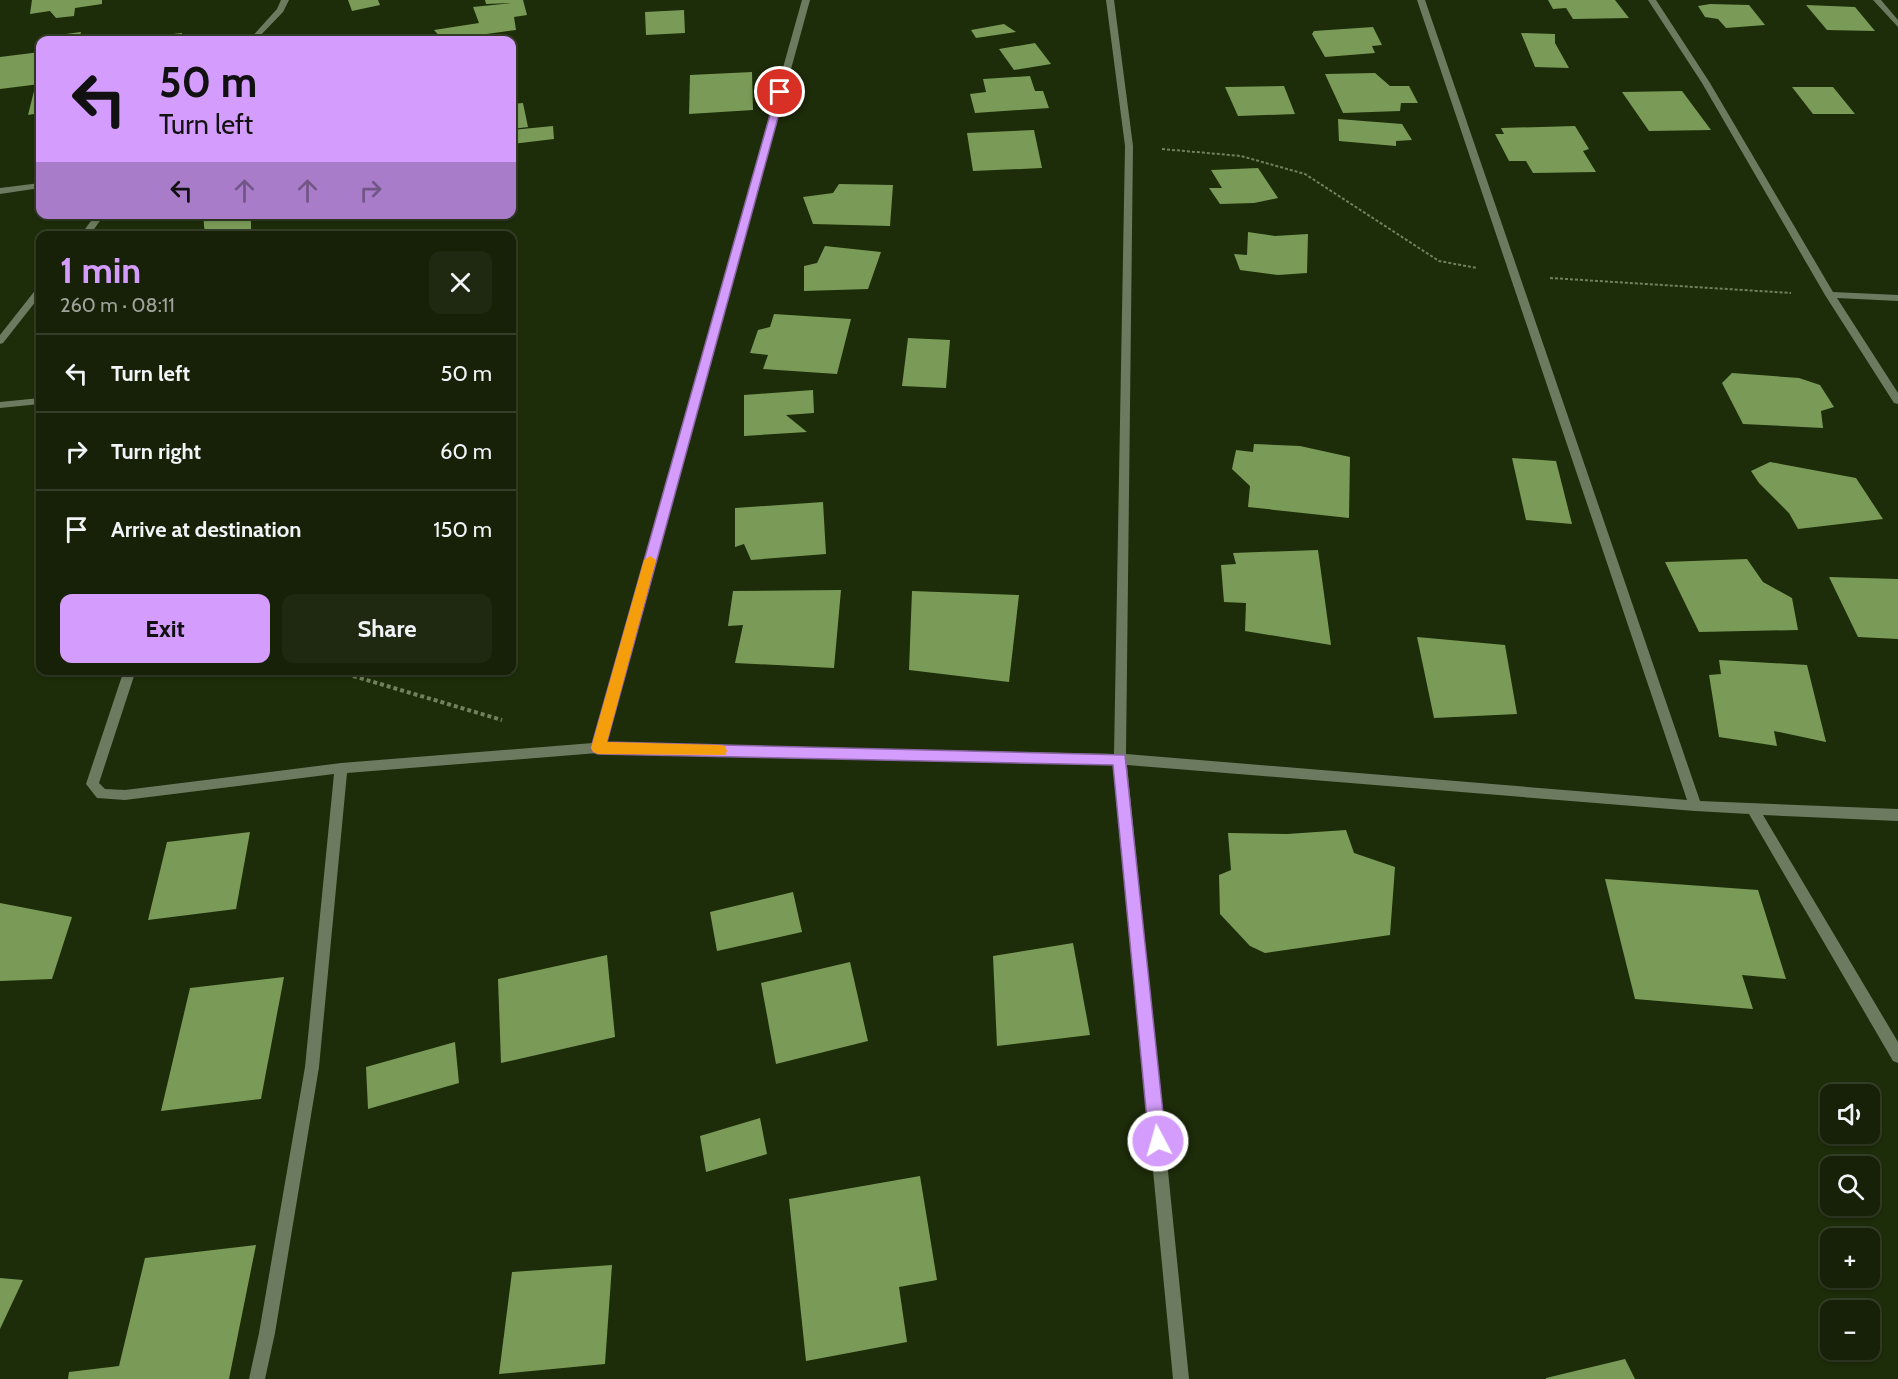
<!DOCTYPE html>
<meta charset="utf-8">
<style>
body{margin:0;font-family:Cabin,sans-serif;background:#1f2911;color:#f1f3f6;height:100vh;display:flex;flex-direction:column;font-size:22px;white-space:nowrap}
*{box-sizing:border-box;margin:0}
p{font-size:20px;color:#9ea39b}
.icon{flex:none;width:33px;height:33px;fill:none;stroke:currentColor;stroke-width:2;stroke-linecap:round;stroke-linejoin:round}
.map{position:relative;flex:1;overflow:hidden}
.drawer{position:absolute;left:36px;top:231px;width:480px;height:444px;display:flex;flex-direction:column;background:#162107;border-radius:12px;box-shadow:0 2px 4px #0004,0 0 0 2px #353e28}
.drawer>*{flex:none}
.guide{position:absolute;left:36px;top:36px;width:480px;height:183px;border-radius:12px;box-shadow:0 2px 4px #0004,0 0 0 2px #353e28;background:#d49cfc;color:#111;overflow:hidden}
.tools{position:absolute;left:1820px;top:1084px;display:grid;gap:12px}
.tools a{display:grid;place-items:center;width:60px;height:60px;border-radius:12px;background:#162107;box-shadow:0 2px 4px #0004,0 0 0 2px #353e28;font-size:30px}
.pin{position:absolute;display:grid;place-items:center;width:51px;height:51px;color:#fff;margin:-26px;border:3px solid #fff;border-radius:50%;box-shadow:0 2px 6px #0007}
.me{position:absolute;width:66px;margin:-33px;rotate:354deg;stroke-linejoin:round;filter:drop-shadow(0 0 4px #0008)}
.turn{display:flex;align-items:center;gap:21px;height:126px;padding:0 24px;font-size:27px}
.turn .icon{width:78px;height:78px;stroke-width:2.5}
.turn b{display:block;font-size:42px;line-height:51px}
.lanes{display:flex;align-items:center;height:57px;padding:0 24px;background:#0003;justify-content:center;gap:30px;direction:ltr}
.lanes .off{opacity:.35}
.round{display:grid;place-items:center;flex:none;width:63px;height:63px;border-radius:12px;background:#1f2911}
.overview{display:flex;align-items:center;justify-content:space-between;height:102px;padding:0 24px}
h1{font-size:36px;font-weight:800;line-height:45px;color:#d49cfc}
.button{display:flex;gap:12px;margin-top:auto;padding:12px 24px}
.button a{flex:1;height:69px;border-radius:12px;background:#d49cfc;color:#111;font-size:24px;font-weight:800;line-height:69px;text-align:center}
.button a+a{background:#1f2911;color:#f1f3f6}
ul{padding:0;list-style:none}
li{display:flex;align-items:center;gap:18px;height:78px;padding:0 24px;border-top:2px solid #353e28}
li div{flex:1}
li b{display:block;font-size:22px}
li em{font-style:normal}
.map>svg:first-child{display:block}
.building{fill:#7a9b58}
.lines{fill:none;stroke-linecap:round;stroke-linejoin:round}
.path-far1{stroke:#71815f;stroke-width:2;stroke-dasharray:3 2;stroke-linecap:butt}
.path{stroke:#71815f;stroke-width:4;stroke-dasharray:4 3;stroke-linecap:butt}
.minor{fill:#6c7b5f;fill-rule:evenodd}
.route{fill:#d49cfc;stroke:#8a65a4;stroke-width:1.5}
.slow{fill:#f59e0b}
</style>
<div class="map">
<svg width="1898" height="1379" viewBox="0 0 1898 1379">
<rect width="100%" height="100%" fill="#1d2c09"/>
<g class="building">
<polygon points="32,0 102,0 102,4 75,8 74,16 56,18 50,11 30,14"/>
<polygon points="348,0 378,0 380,5 352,11"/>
<polygon points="485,0 523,0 527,15 514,17 516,30 443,40 434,30 479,23 473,7 512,3 486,4"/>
<polygon points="1548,0 1615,0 1629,18 1573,19 1566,8 1553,9"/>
<polygon points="1710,4 1749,5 1765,25 1726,28 1718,19 1705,17 1698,6"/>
<polygon points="1806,5 1855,7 1875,31 1827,30"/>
<polygon points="684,10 685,33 646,35 645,12"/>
<polygon points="1004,24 1016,32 976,38 971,30"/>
<polygon points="1373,27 1382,45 1372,46 1375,53 1325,57 1312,34 1314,31"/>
<polygon points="81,32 79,40 43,40 44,37"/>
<polygon points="182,33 181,40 129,40 129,39"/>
<polygon points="1521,33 1555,34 1555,43 1569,68 1535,67"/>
<polygon points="1035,43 1051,64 1014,70 999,49"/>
<polygon points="40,52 40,84 0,89 0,57"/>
<polygon points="752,72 753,110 689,114 690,75"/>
<polygon points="1375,73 1390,86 1409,86 1418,103 1401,103 1400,111 1343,113 1325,74"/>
<polygon points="1030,76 1035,91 1043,91 1049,108 975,113 970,94 986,92 983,79"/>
<polygon points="1284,86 1295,114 1238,116 1225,87"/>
<polygon points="1792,87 1833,87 1855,114 1813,114"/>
<polygon points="40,90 40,113 28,115 34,91"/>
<polygon points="1682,91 1711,130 1649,131 1622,92"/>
<polygon points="523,103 528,127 512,129 512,104"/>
<polygon points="1338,119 1402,124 1412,140 1396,141 1396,146 1339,141"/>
<polygon points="553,126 554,139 512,144 512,130"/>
<polygon points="1575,126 1589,149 1583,151 1596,172 1533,173 1526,161 1509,161 1495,134 1504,134 1501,128"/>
<polygon points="1034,130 1042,168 973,171 967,133"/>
<polygon points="1258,168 1278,198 1254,203 1220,204 1209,188 1222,188 1211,170"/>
<polygon points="839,184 893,185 890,226 813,224 803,197 833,193"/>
<polygon points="203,214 251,214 251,232 205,236"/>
<polygon points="1248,232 1275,236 1308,234 1307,273 1278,275 1240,270 1234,254 1247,255"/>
<polygon points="825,246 881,252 868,289 804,291 804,266 817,263"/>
<polygon points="774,314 851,319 837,374 763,369 768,355 750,353 758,330 770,327"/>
<polygon points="908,338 950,340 946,388 902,386"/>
<polygon points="1732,373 1799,378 1820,385 1834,407 1821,411 1823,428 1743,424 1722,383"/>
<polygon points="813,390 814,413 786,415 807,432 744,436 744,395"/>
<polygon points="1254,444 1300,446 1350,457 1349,518 1248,507 1250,486 1232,469 1236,450 1253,452"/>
<polygon points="1512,458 1556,461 1572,524 1526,520"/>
<polygon points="1770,462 1856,478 1883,519 1798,529 1789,513 1759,483 1751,471"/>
<polygon points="823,502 826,554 751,560 744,544 735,547 735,508"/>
<polygon points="1318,550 1331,645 1245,631 1246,603 1224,602 1221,565 1236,564 1233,553"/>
<polygon points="1747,559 1763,582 1792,598 1798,630 1699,632 1665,562"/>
<polygon points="1829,577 1898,579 1898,639 1858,637"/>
<polygon points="841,590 834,668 735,663 743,625 728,626 733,591"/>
<polygon points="912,591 1019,595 1009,682 909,670"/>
<polygon points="1417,637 1505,645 1517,714 1434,718"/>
<polygon points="1719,660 1807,665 1826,742 1774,731 1777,746 1719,737 1709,675 1721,674"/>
<polygon points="1346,830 1354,853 1395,867 1390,935 1265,953 1250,946 1220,914 1219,875 1231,870 1228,833 1287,834"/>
<polygon points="250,832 236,909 148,920 167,842"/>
<polygon points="1605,879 1758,890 1786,979 1742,975 1753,1009 1635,999"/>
<polygon points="793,892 802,932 717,951 710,912"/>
<polygon points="0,903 72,917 52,979 0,981"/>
<polygon points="1073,943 1090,1035 997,1046 993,956"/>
<polygon points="607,955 615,1037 501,1063 498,979"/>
<polygon points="850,962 868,1041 776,1064 761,983"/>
<polygon points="284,977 261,1099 161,1111 190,988"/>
<polygon points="455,1042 459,1083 368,1109 366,1067"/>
<polygon points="760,1118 767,1154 706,1172 700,1136"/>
<polygon points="920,1176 937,1280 899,1287 907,1342 806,1361 789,1199"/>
<polygon points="256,1245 229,1379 68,1379 69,1372 119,1366 145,1258"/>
<polygon points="612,1265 605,1364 499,1374 512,1272"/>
<polygon points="0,1278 23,1280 0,1329"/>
<polygon points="1625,1359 1635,1379 1546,1379 1546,1378"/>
</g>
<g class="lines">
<g class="path-far1">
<polyline points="1162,149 1241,156 1305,174 1439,261 1477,268"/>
<polyline points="1550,278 1791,293"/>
</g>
<polyline class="path" points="333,670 502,720"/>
<g class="minor">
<polygon points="281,0 289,0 283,12 256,40 249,40 277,9"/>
<polygon points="802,0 810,0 606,743 1114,754 1125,146 1106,0 1114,0 1133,146 1126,754 1687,800 1417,0 1425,0 1700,801 1898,809 1898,821 1763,815 1898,1042 1898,1063 1893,1061 1749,814 1695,811 1127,765 1189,1379 1173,1379 1114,764 598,753 347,773 319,1067 275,1333 265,1379 249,1379 259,1333 305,1067 334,774 125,800 97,798 86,784 124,670 136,670 99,783 105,789 125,790 341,763 593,743"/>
<polygon points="1648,0 1656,0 1710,83 1833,292 1898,295 1898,301 1837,298 1898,393 1898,404 1894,403 1825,295 1702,83"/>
<polygon points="1873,0 1881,0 1898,20 1898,27"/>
<polygon points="40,183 40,188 0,194 0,188"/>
<polygon points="96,214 105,214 89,236 80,236"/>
<polygon points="40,287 40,296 3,343 0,344 0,335 37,288"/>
<polygon points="40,398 40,404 0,408 0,402"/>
</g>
</g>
<polygon class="route" points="777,90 785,92 607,742 1125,755 1166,1141 1164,1147 1158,1149 1151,1147 1149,1141 1113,765 598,754 593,752 591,748"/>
<polygon class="slow" points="650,556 656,560 607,742 720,745 725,746 727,751 725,755 598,754 593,752 591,748 644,560"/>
</svg>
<div class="tools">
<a><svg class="icon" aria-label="sound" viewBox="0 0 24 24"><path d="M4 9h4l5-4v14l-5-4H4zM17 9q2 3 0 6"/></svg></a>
<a><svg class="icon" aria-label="search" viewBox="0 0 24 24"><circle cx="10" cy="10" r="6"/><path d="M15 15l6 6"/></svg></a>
<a>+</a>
<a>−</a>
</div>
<div class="pin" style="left:780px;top:92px;background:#d93025"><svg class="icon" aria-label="arrive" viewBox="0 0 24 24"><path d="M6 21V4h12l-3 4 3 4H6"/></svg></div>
<svg class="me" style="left:1158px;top:1141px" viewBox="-20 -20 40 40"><circle r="17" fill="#d49cfc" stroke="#fff" stroke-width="3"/><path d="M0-11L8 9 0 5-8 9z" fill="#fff"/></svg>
<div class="guide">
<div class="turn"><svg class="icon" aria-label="left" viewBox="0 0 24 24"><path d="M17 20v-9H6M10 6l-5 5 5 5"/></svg><div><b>50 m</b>Turn left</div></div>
<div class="lanes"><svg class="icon" aria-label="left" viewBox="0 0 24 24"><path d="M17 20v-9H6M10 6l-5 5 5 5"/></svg><svg class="icon off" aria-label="ahead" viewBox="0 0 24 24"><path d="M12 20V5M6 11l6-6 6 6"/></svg><svg class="icon off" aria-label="ahead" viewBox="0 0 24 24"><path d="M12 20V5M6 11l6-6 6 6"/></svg><svg class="icon off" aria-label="right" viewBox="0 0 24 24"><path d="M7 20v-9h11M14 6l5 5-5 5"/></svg></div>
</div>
<section class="drawer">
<div class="overview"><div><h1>1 min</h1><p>260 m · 08:11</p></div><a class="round"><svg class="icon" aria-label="close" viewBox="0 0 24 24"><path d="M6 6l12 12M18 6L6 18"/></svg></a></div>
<ul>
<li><svg class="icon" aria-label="left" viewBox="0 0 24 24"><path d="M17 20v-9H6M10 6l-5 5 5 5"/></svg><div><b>Turn left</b></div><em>50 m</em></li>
<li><svg class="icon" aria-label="right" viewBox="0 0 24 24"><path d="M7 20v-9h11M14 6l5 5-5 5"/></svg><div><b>Turn right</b></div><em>60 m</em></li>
<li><svg class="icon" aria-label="arrive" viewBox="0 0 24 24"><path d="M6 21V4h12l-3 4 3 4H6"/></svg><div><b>Arrive at destination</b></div><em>150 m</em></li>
</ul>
<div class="button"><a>Exit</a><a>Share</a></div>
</section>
</div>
